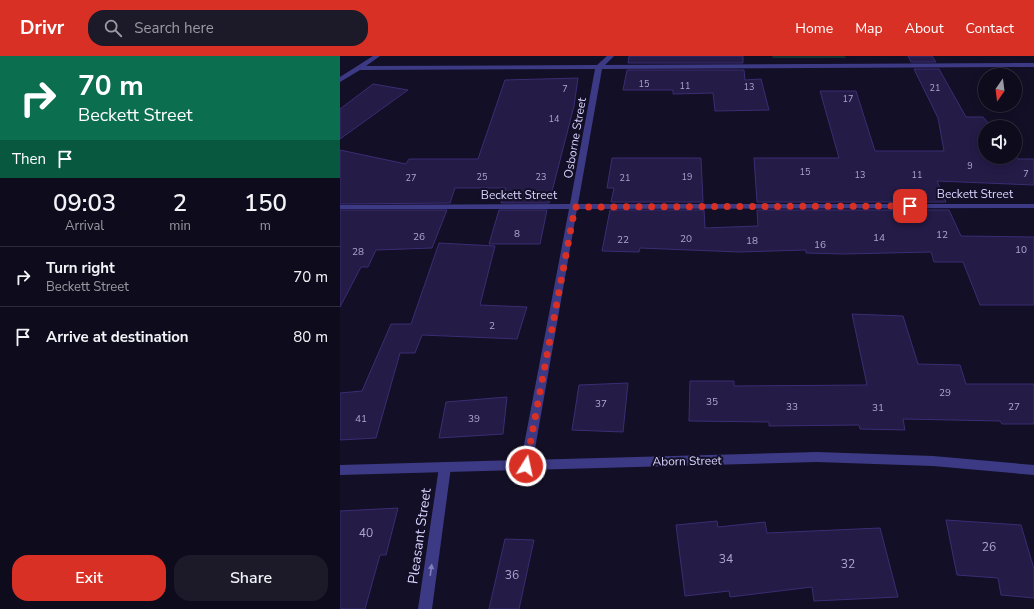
<!DOCTYPE html>
<style>
body{margin:0;font-family:"Nunito Sans",sans-serif;background:#1c1929;color:#f1f3f6;height:100vh;display:flex;flex-direction:column;font-size:15px;white-space:nowrap}
*{box-sizing:border-box;margin:0}
p{font-size:13px;color:#9b9ba3}
.icon{flex:none;width:22px;height:22px;fill:none;stroke:currentColor;stroke-width:2;stroke-linecap:round;stroke-linejoin:round}
.map{position:relative;flex:1;overflow:hidden}
.panel{display:flex;flex-direction:column;background:#0e0b1c;width:340px}
.panel>*{flex:none}
.banner{background:#0b6e4f;color:#fff;overflow:hidden}
.needle{width:26px;rotate:194deg}
.fabs{position:absolute;left:638px;top:12px;display:grid;gap:8px}
.fabs a{display:grid;place-items:center;width:44px;height:44px;border-radius:50%;background:#0e0b1c;box-shadow:0 2px 10px #0003,0 0 0 1px #2e2b3b;font-size:20px}
.pin{position:absolute;display:grid;place-items:center;width:34px;height:34px;color:#fff;margin:-17px;border-radius:8px;box-shadow:0 2px 6px #0006}
.me{position:absolute;width:44px;margin:-22px;rotate:10deg;stroke-linejoin:round;filter:drop-shadow(0 0 3px #0008)}
.turn{display:flex;align-items:center;gap:14px;height:84px;padding:0 12px;font-size:18px}
.turn .icon{width:52px;height:52px;stroke-width:2.5}
.turn b{display:block;font-size:28px;line-height:34px}
.then{display:flex;align-items:center;height:38px;padding:0 12px;background:#0003;gap:8px;font-size:15px}
.eta{display:flex;justify-content:space-evenly;align-items:center;height:68px;text-align:center}
.eta b{font-size:24px;font-weight:600;line-height:28px}
.cta{display:flex;gap:8px;margin-top:auto;padding:8px 12px}
.cta a{flex:1;height:46px;border-radius:16px;background:#d93025;color:#fff;font-size:16px;font-weight:600;line-height:46px;text-align:center}
.cta a+a{background:#1c1929;color:#f1f3f6}
ul{padding:0;list-style:none}
li{display:flex;align-items:center;gap:12px;height:60px;padding:0 12px;border-top:1px solid #2e2b3b}
li div{flex:1}
li b{display:block;font-size:15px}
li em{font-style:normal}
header{display:flex;align-items:center;gap:24px;box-sizing:border-box;height:56px;padding:0 20px;background:#d93025;color:#fff}
header strong{font-size:19px}
nav{display:flex;gap:22px;margin-inline-start:auto;font-size:14px}
.search{width:280px;height:36px;background:#1c1929;display:flex;align-items:center;gap:10px;box-sizing:border-box;padding:0 14px;border-radius:16px;color:#9b9ba3;font-size:15px}
main{display:flex;flex:1;min-height:0}
.map>svg:first-child{display:block}
.green{fill:#12302f}
.building{fill:#241b47;stroke:#3b2d73}
.lines{fill:none;stroke-linecap:round;stroke-linejoin:round}
.minor{fill:#3d3a85;fill-rule:evenodd}
.tertiary{fill:#3d3a85;fill-rule:evenodd}
.oneway{fill:#837fbc}
.route{stroke:#d93025;stroke-width:7;stroke-dasharray:0 12.6}
.labels{text-anchor:middle;stroke-width:4;stroke-linejoin:round;paint-order:stroke}
.far-number-label{font-size:9px;fill:#aca6d1}
.number-label{font-size:10px;fill:#aca6d1}
.street-label{font-size:12px;fill:#d9d4ff;stroke:#130f26}
.near-number-label{font-size:12px;fill:#aca6d1}
.near-street-label{font-size:14px;fill:#d9d4ff;stroke:#130f26}
</style>
<header>
<strong>Drivr</strong>
<div class="search"><svg class="icon" aria-label="search" viewBox="0 0 24 24"><circle cx="10" cy="10" r="6"/><path d="M15 15l6 6"/></svg>Search here</div>
<nav><a>Home</a><a>Map</a><a>About</a><a>Contact</a></nav>
</header>
<main>
<section class="panel">
<div class="banner">
<div class="turn"><svg class="icon" aria-label="right" viewBox="0 0 24 24"><path d="M7 20v-9h11M14 6l5 5-5 5"/></svg><div><b>70 m</b>Beckett Street</div></div>
<div class="then">Then<svg class="icon" aria-label="arrive" viewBox="0 0 24 24"><path d="M6 21V4h12l-3 4 3 4H6"/></svg></div>
</div>
<div class="eta">
<div><b>09:03</b><p>Arrival</p></div>
<div><b>2</b><p>min</p></div>
<div><b>150</b><p>m</p></div>
</div>
<ul>
<li><svg class="icon" aria-label="right" viewBox="0 0 24 24"><path d="M7 20v-9h11M14 6l5 5-5 5"/></svg><div><b>Turn right</b><p>Beckett Street</p></div><em>70 m</em></li>
<li><svg class="icon" aria-label="arrive" viewBox="0 0 24 24"><path d="M6 21V4h12l-3 4 3 4H6"/></svg><div><b>Arrive at destination</b></div><em>80 m</em></li>
</ul>
<div class="cta"><a>Exit</a><a>Share</a></div>
</section>
<div class="map">
<svg width="694" height="553" viewBox="0 0 694 553">
<rect width="100%" height="100%" fill="#130f26"/>
<polygon class="green" points="432,0 505,0 506,2 433,2"/>
<g class="building">
<polygon points="289,0 403,0 403,7 288,7"/>
<polygon points="568,0 592,0 596,6 571,6"/>
<polygon points="574,13 599,13 626,61 643,61 652,71 645,71 645,101 675,101 675,99 678,103 694,103 694,129 597,125 606,146 417,146 414,102 499,102 480,35 516,35 535,95 604,95 598,62"/>
<polygon points="287,14 404,14 405,24 421,23 429,54 375,55 373,37 333,38 333,34 283,34"/>
<polygon points="238,22 234,50 209,147 161,147 166,132 115,132 110,147 0,148 0,94 66,108 69,103 138,103 165,24"/>
<polygon points="33,28 68,34 0,83 0,53"/>
<polygon points="272,102 361,102 363,146 271,146 274,132 267,132"/>
<polygon points="0,154 107,154 92,192 36,194 28,211 21,211 0,251"/>
<polygon points="159,154 207,154 200,188 149,188"/>
<polygon points="270,154 364,154 365,172 418,170 417,154 609,154 621,180 694,181 694,249 640,249 623,206 594,206 591,196 504,198 466,197 466,194 399,196 300,192 299,196 262,195"/>
<polygon points="99,187 155,190 140,249 187,251 177,283 82,279 75,297 60,297 36,382 0,384 0,337 22,335 51,268 71,268"/>
<polygon points="512,258 563,260 578,308 620,309 626,328 694,328 694,368 662,368 660,365 563,363 565,374 520,373 519,369 429,370 429,366 349,365 350,325 394,325 394,330 527,329"/>
<polygon points="288,327 283,376 232,374 239,329"/>
<polygon points="167,341 163,378 99,382 106,346"/>
<polygon points="58,452 46,499 40,499 25,553 0,553 0,455"/>
<polygon points="606,464 681,469 694,513 694,542 661,539 658,522 617,519"/>
<polygon points="377,465 378,471 425,466 427,477 540,472 558,541 474,545 472,531 390,541 389,535 345,540 336,469"/>
<polygon points="165,483 194,484 179,553 149,553"/>
</g>
<g class="lines">
<g class="minor">
<polygon points="33,0 40,0 26,10 257,9 267,0 274,0 265,9 694,7 694,11 262,13 238,148 694,148 694,152 237,153 192,410 190,414 186,415 182,414 180,410 229,153 0,153 0,149 230,148 255,13 20,14 0,26 0,21"/>
<polygon points="105,406 109,407 111,411 92,553 78,553 99,411 101,407"/>
</g>
<polygon class="tertiary" points="477,396 593,400 694,409 694,419 593,410 477,406 0,419 0,409"/>
</g>
<defs><path id="oneway-solid" d="M-6-.8H1V-3.2L6.5 0L1 3.2V.8H-6Z"/></defs>
<use class="oneway" href="#oneway-solid" transform="translate(91 514) rotate(-82)"/>
<g class="lines">
<polyline class="route" points="186,410 235,151 570,150"/>
</g>
<g class="labels">
<g class="far-number-label">
<text x="304" y="31">15</text>
<text x="345" y="33">11</text>
<text x="409" y="34">13</text>
<text x="595" y="35">21</text>
<text x="225" y="36">7</text>
<text x="508" y="46">17</text>
<text x="214" y="66">14</text>
<text x="630" y="113">9</text>
<text x="465" y="119">15</text>
<text x="686" y="121">7</text>
<text x="520" y="122">13</text>
<text x="577" y="122">11</text>
<text x="142" y="124">25</text>
<text x="201" y="124">23</text>
<text x="347" y="124">19</text>
<text x="71" y="125">27</text>
<text x="285" y="125">21</text>
</g>
<g class="number-label">
<text x="177" y="181">8</text>
<text x="602" y="182">12</text>
<text x="79" y="184">26</text>
<text x="539" y="185">14</text>
<text x="346" y="186">20</text>
<text x="283" y="187">22</text>
<text x="412" y="188">18</text>
<text x="480" y="192">16</text>
<text x="681" y="197">10</text>
<text x="18" y="199">28</text>
<text x="152" y="273">2</text>
<text x="605" y="340">29</text>
<text x="372" y="349">35</text>
<text x="261" y="351">37</text>
<text x="452" y="354">33</text>
<text x="674" y="354">27</text>
<text x="538" y="355">31</text>
<text x="21" y="366">41</text>
<text x="134" y="366">39</text>
</g>
<g class="street-label">
<text transform="translate(235 82) rotate(-80)" y="4">Osborne Street</text>
<text x="635" y="142">Beckett Street</text>
<text x="179" y="143">Beckett Street</text>
<text transform="translate(347 405) rotate(-1)" y="4">Aborn Street</text>
</g>
<g class="near-number-label">
<text x="26" y="481">40</text>
<text x="649" y="495">26</text>
<text x="386" y="507">34</text>
<text x="508" y="512">32</text>
<text x="172" y="523">36</text>
</g>
<g class="near-street-label">
<text transform="translate(79 480) rotate(-82)" y="5">Pleasant Street</text>
</g>
</g>
</svg>
<div class="fabs">
<a><svg class="needle" viewBox="-14 -14 28 28"><path d="M0-13l5 13h-10z" fill="#e53935"/><path d="M0 13l5-13h-10z" fill="#9b9ba3"/></svg></a>
<a><svg class="icon" aria-label="sound" viewBox="0 0 24 24"><path d="M4 9h4l5-4v14l-5-4H4zM17 9q2 3 0 6"/></svg></a>
</div>
<div class="pin" style="left:570px;top:150px;background:#d93025"><svg class="icon" aria-label="arrive" viewBox="0 0 24 24"><path d="M6 21V4h12l-3 4 3 4H6"/></svg></div>
<svg class="me" style="left:186px;top:410px" viewBox="-20 -20 40 40"><circle r="17" fill="#d93025" stroke="#fff" stroke-width="3"/><path d="M0-11L8 9 0 5-8 9z" fill="#fff"/></svg>
</div>
</main>
